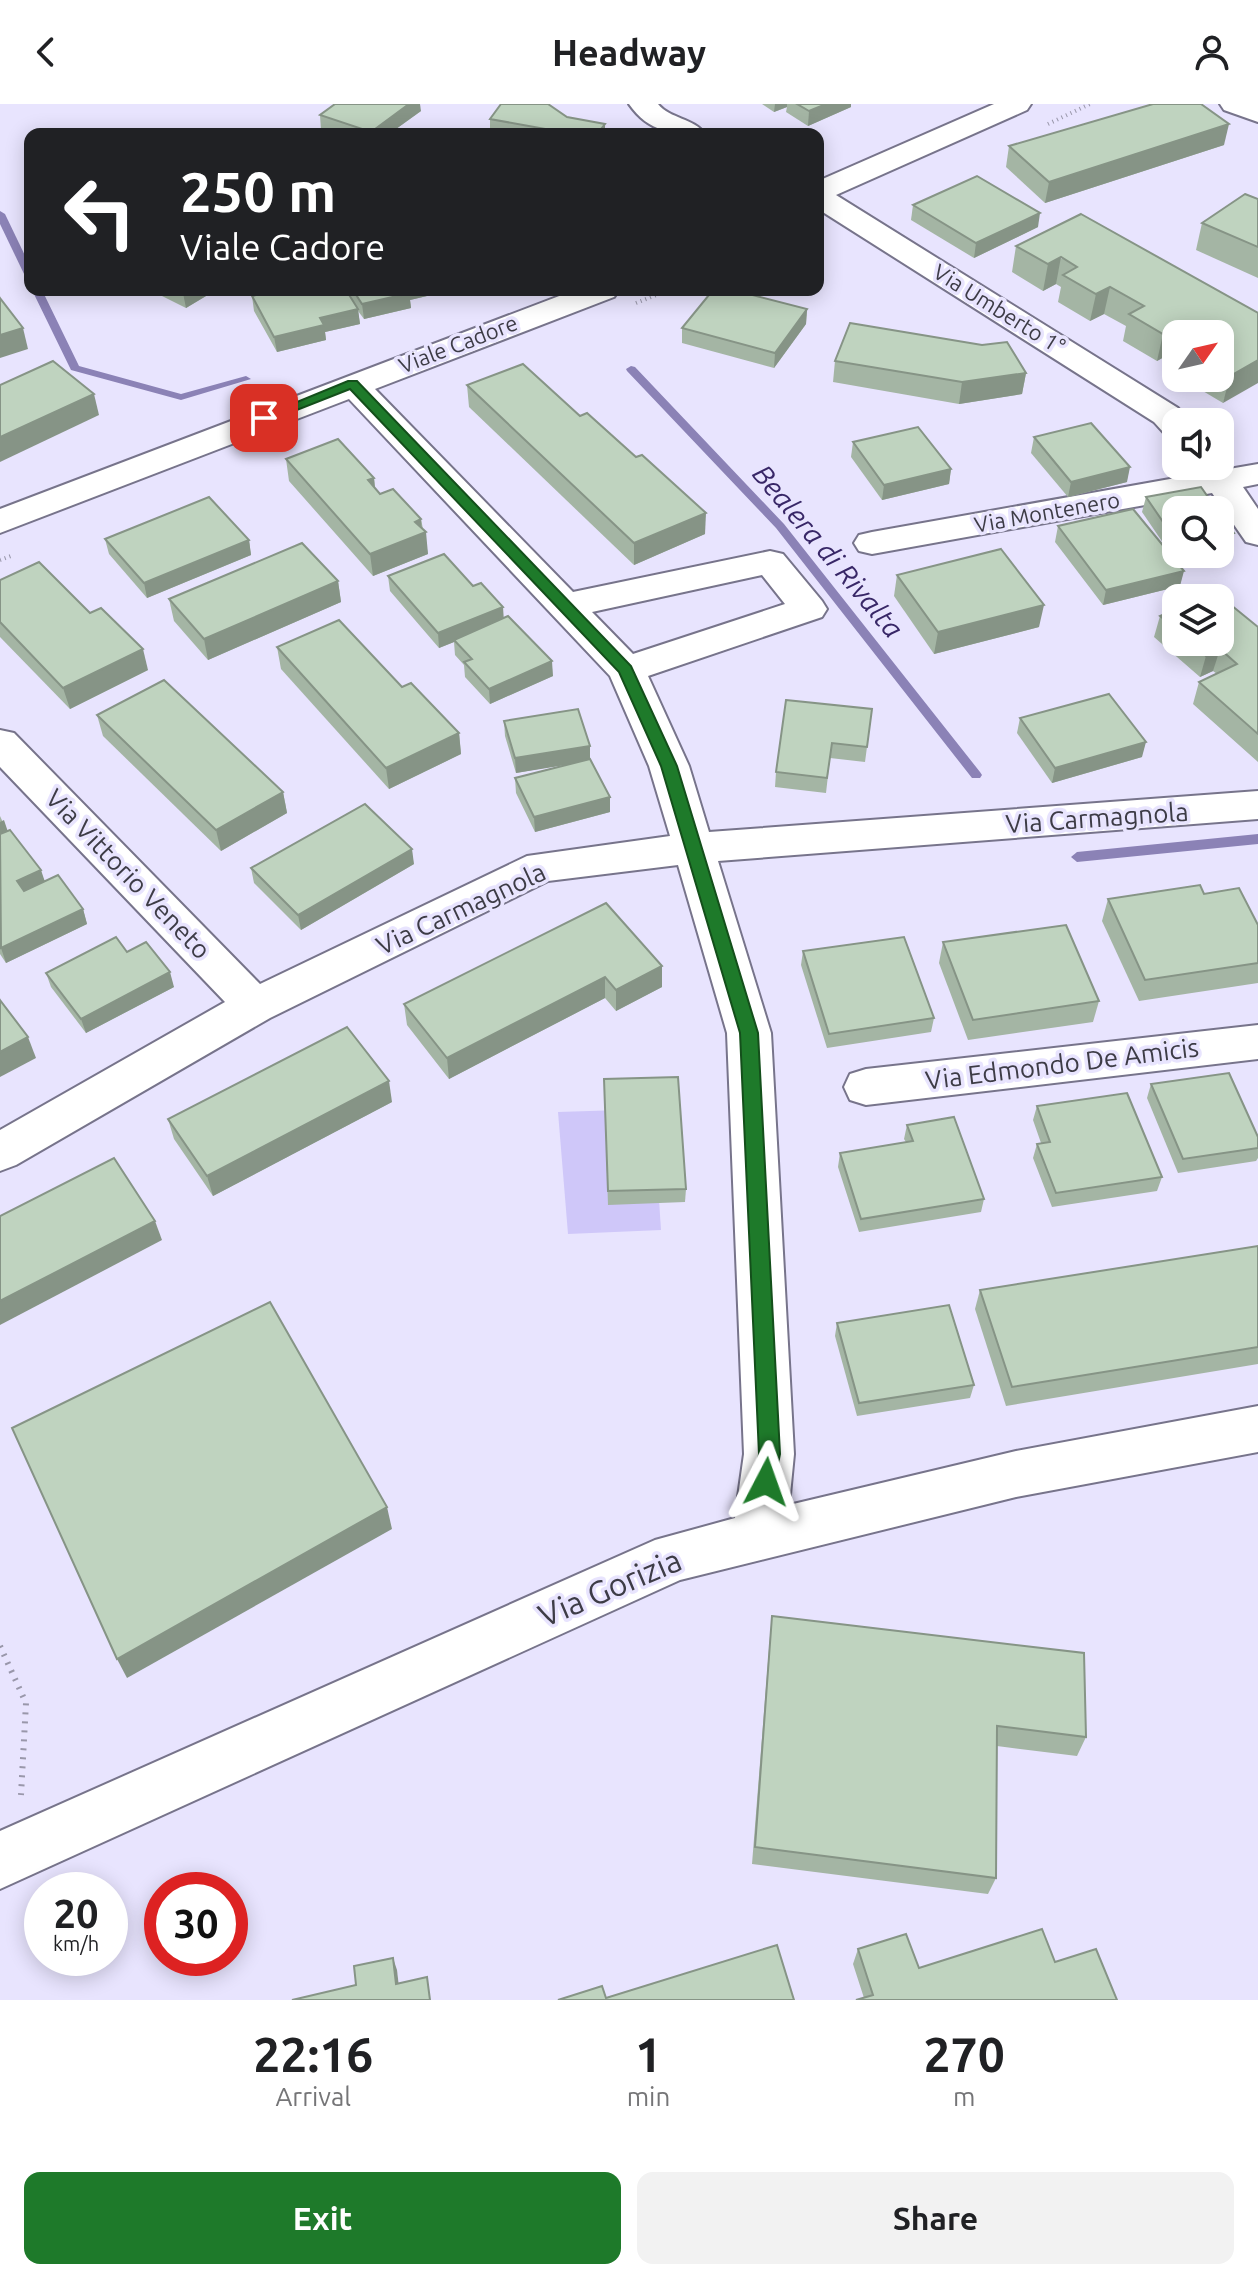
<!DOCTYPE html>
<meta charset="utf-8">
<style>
body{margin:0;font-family:Ubuntu,sans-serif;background:#f2f2f2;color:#202124;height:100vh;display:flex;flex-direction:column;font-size:30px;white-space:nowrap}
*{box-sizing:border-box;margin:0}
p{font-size:26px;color:#757577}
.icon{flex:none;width:44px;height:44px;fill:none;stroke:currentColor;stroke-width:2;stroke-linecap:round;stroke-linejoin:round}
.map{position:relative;height:1896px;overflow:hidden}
.details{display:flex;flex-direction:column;background:#fff;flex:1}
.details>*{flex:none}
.guide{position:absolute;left:24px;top:24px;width:800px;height:168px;border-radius:16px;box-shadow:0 4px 20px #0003;background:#202124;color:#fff;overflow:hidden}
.needle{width:52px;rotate:56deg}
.buttons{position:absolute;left:1162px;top:216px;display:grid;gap:16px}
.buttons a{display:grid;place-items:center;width:72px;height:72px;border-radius:16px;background:#fff;box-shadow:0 4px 20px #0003;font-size:40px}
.speed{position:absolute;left:24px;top:1768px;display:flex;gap:16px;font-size:40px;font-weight:700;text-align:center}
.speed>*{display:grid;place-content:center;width:104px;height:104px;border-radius:50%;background:#fff;box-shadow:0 4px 20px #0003;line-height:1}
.speed small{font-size:20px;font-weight:400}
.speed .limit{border:12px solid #d22;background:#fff;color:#111}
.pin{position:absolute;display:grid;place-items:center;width:68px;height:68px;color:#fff;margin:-34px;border-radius:16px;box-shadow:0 4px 12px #0006}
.me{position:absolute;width:88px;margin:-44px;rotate:4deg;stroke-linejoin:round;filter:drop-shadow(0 0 6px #0008)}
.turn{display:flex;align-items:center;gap:28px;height:168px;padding:0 24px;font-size:36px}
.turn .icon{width:104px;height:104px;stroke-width:2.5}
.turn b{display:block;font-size:56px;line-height:68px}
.eta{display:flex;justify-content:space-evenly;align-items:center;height:136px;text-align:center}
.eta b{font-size:48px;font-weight:600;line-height:56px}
.cta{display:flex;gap:16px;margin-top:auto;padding:16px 24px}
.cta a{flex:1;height:92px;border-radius:16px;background:#1e7a2a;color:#fff;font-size:32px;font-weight:600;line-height:92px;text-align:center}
.cta a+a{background:#f2f2f2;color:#202124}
header{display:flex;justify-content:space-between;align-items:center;height:104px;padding:0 24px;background:#fff;font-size:36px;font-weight:600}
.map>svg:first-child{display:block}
.green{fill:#cfc7f9}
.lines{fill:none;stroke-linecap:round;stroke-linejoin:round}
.stream{fill:#8b82b6;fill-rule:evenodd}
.minor-casing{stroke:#77748b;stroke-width:4}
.path-far1{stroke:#9997aa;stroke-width:4;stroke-dasharray:1 4;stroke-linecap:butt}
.path{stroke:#9997aa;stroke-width:6;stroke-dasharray:2 7;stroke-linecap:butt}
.minor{fill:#fff;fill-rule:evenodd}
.wall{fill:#a4b5a4}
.shaded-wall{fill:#869486}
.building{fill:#bfd3bf;stroke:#869486;stroke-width:2}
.route{fill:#1e7a2a;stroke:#144f1b;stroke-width:2}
.labels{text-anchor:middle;stroke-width:7;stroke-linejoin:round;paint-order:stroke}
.far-street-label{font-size:22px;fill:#3d3c46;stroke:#e8e4fe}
.street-label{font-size:26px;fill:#3d3c46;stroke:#e8e4fe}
.water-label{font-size:28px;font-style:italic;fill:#382767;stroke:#e8e4fe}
.near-street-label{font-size:32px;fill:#3d3c46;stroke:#e8e4fe}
</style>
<header><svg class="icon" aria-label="back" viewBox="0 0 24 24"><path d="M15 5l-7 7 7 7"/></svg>Headway<svg class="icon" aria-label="person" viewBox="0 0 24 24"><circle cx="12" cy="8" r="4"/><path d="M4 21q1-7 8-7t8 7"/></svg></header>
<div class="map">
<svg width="1258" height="1896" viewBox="0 0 1258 1896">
<rect width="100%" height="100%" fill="#e8e4fe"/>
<polygon class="green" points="653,1005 661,1126 568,1130 558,1008"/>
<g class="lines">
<g class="stream">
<polygon points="0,107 5,110 30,162 30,175 25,172 0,120"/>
<polygon points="32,186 42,186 79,262 181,290 246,272 251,275 181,296 71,266"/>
<polygon points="631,262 635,263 784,420 980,668 982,671 980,674 972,674 776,424 627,267 626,265"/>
<polygon points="1258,730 1258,740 1077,758 1071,753 1077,748"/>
</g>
<defs>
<g id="minor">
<path d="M 629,0 L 658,0 C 670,15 694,14 705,30 C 673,30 649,29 629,0 Z"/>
<polygon points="994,0 1031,0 1027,6 836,91 1178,304 1190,318 1176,318 1176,332 1164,329 1154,318 818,105 818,77"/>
<polygon points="1220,0 1258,0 1258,18 1224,6"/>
<path d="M 575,186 L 619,186 L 614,193 L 375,285 L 573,488 L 770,447 L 783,450 L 822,497 L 827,505 L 822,513 L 648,572 L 689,662 L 709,728 L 1258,687 L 1258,715 L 718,757 L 771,929 L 794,1350 L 789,1401 L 1016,1347 L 1258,1302 L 1258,1348 L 1016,1393 L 680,1476 L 0,1785 L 0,1727 L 655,1436 L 735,1414 L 744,1350 L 727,929 L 678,761 L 548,777 L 270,914 L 16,1061 L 0,1067 L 0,1026 L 225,898 L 0,663 L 0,626 L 14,629 L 260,880 L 527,752 L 670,732 L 649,662 L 610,572 L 349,295 L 0,429 L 0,405 ZM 762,471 L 785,500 L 633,550 L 592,508 Z"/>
<polygon points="1220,354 1229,365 1258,360 1258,380 1243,383 1258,405 1258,441 1246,438 1212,389 872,450 859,447 854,439 859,431 872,428 1198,370 1193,362 1220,362"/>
<polygon points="1258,921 1258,955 866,1001 850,996 844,983 850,970 866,965"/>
</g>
</defs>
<use href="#minor" class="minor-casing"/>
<g class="path-far1">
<polyline points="1048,20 1090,0"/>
<polyline points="636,199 669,186"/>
<polyline points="0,456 11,452"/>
</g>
<polyline class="path" points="0,1542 26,1599 21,1691"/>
<use href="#minor" class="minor"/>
</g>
<g class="wall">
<polygon points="762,0 851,0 851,3 808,22 786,8 787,3 774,8"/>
<polygon points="421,7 389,30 335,30 321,26 320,11"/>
<polygon points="490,15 605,20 605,30 495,30 490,29"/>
<polygon points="1224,41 1045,99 1006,63 1009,42"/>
<polygon points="1258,95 1258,174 1196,146 1202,119"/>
<polygon points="913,101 1038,123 974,154 911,116"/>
<polygon points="1016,142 1258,209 1223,299 1181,274 1220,274 1220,230 1176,230 1176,252 1171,249 1157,257 1123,237 1126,222 1104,210 1090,217 1058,198 1061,183 1056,180 1043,187 1012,168"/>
<polygon points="134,186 216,186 186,204 160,191 146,192"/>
<polygon points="279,186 444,186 444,188 410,196 411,204 364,215 358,207 360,220 325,228 326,236 277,248 254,207 252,192"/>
<polygon points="807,205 806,220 774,264 682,239 682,224"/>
<polygon points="835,257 1026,269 1022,290 959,300 833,278"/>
<polygon points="467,281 580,312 636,353 705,430 634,461 469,303"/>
<polygon points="1034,333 1127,378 1068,393 1031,349"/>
<polygon points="853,338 951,365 949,380 882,396 851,353"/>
<polygon points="286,355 374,374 375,384 380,390 421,415 428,450 373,472 289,377"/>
<polygon points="1146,393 1176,406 1176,450 1199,450 1174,455 1180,482 1103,501 1055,438 1058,422 1172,452 1142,408"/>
<polygon points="105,435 249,436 251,451 147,494 109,450"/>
<polygon points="897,471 1039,523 934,550 894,492"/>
<polygon points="388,472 503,514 553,572 490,600 465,573 464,561 455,551 454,538 439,544 390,487"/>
<polygon points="0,476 148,566 70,605 0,533"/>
<polygon points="338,477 341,498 208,556 174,517 169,495"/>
<polygon points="1176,505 1176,538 1220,538 1258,523 1258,658 1193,600 1199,578 1217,570 1213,567 1200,573 1154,533 1160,512"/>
<polygon points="277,543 402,583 459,629 461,650 389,685 281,565"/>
<polygon points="872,605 865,658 830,654 826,689 775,683 776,668"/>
<polygon points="97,611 283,688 287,709 221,747 103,632"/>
<polygon points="1020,614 1142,653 1052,679 1017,629"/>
<polygon points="504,617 590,655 610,708 535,728 516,689 515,674 567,660 516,669 505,632"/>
<polygon points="0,712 7,727 45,777 83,805 87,820 6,859 0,850"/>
<polygon points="414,760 301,826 254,779 251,764"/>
<polygon points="1108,795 1258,821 1258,879 1139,897 1102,817"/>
<polygon points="943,838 1099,897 1093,918 968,936 939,859"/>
<polygon points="803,847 934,914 931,928 827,944 801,861"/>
<polygon points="127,848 174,883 86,929 51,883 46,869"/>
<polygon points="662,862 662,883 616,907 605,894 449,975 407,921 404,900"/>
<polygon points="604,975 686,1085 685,1098 608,1101"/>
<polygon points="1151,980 1258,1033 1258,1054 1256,1057 1178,1069 1147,994"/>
<polygon points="392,998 213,1092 174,1035 168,1015"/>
<polygon points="1037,1002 1162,1073 1157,1087 1052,1103 1033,1054 1037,1040 1041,1039 1033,1016"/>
<polygon points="907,1021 984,1095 981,1108 859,1128 838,1063 840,1049 906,1038 904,1035"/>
<polygon points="1258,1142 1258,1260 1006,1302 975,1205 980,1186"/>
<polygon points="837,1219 974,1281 970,1294 857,1312 835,1232"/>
<polygon points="772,1512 1086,1633 1077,1652 997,1642 996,1774 988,1790 752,1760 770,1532"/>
<polygon points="858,1845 919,1864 1055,1858 864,1894 853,1860"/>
</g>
<g class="shaded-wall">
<polygon points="409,0 420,0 421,7 389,30 371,30 371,28"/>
<polygon points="775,0 787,0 787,3 774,8"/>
<polygon points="826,0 851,0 851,3 808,22 809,7"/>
<polygon points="605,20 605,30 597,30"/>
<polygon points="1229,20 1224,41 1045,99 1049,78"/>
<polygon points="1040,109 1038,123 974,154 976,139"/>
<polygon points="1061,153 1056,180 1043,187 1048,160"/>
<polygon points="1110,183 1104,210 1090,217 1096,190"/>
<polygon points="188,186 216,186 186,204 183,189"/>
<polygon points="406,186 444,186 444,188 410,196 411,204 364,215 362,200"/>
<polygon points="358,205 360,220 325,228 326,236 277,248 274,233 320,214"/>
<polygon points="807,205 806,220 774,264 775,249"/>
<polygon points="1178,222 1171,249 1157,257 1163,230"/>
<polygon points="23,224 28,245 0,254 0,231"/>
<polygon points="1258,256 1258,279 1223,299 1230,272"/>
<polygon points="1026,269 1022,290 959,300 962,278"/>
<polygon points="94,290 99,311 0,358 0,333"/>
<polygon points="1130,363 1127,378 1068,393 1071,378"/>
<polygon points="951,365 949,380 882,396 884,381"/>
<polygon points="374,374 376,396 368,376"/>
<polygon points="706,409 705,430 634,461 634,439"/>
<polygon points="421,415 422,430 426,428 428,450 373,472 370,450 415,418"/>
<polygon points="1234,429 1230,444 1220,446 1220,432"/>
<polygon points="249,436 251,451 147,494 144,479"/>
<polygon points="1176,447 1176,450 1199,450 1174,455"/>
<polygon points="1184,467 1180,482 1103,501 1106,486"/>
<polygon points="338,477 341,498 208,556 204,535"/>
<polygon points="1044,501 1039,523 934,550 938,528"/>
<polygon points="503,503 504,518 454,536 454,538 439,544 438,529"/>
<polygon points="143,545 148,566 70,605 63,584"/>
<polygon points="1220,545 1213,567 1200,573 1206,552"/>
<polygon points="552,557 553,572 490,600 489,585"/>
<polygon points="459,629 461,650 389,685 386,664"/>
<polygon points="1146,638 1142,653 1052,679 1055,664"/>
<polygon points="590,642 590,657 516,669 515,654"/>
<polygon points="283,688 287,709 221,747 216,726"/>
<polygon points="610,693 610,708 535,728 534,713"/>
<polygon points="4,716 9,731 0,736 0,718"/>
<polygon points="412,745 414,760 301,826 298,811"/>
<polygon points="41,766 46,781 22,792 17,777"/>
<polygon points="83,805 87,820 6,859 1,844"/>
<polygon points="662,862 662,883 616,907 616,886"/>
<polygon points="170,868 174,883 86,929 81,915"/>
<polygon points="605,873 605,894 449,975 447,954"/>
<polygon points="28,933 36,954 0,973 0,948"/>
<polygon points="389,977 392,998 213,1092 207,1072"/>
<polygon points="155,1117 162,1136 0,1221 0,1197"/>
<polygon points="387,1403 392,1425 127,1574 117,1555"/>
<polygon points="393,1854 397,1866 400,1892 396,1880"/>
</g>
<g class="building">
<polygon points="335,0 409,0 371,28 320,11"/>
<polygon points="501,0 548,0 567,13 605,20 597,30 573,30 490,15"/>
<polygon points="797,0 826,0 809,7"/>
<polygon points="1153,0 1201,0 1229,20 1049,78 1009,42"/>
<polygon points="977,72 1040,109 976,139 913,101"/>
<polygon points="1245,90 1258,95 1258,143 1202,119"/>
<polygon points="1081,110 1258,209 1258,256 1230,272 1220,266 1220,230 1191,230 1178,222 1163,230 1129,210 1144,202 1110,183 1096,190 1063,171 1077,163 1061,153 1048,160 1016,142"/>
<polygon points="279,186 346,186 358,205 320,214 324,221 274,233 252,192"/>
<polygon points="353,186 408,186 410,189 362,200"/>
<polygon points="713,186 733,186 807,205 775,249 682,224"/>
<polygon points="0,194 23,224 0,231"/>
<polygon points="850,219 982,241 1007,238 1026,269 962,278 835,257"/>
<polygon points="53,257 94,290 0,333 0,281"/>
<polygon points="523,260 580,312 587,309 636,353 642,351 706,409 634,439 467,281"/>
<polygon points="1091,319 1130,363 1071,378 1034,333"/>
<polygon points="918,323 951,365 884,381 853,338"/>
<polygon points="338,335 374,374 368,376 380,390 393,385 421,415 415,418 426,428 370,450 286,355"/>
<polygon points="1201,383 1217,406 1176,406 1176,437 1146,393"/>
<polygon points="209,393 249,436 144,479 105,435"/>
<polygon points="1133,405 1184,467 1106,486 1058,422"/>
<polygon points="1220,410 1234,429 1220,432"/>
<polygon points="302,439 338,477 204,535 169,495"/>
<polygon points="1001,445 1044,501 938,528 897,471"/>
<polygon points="444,450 473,482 481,479 503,503 438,529 388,472"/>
<polygon points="39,458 90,509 101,504 143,545 63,584 0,518 0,476"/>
<polygon points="1215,488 1258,523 1258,630 1199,578 1237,560 1220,545 1206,552 1191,538 1220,538 1220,494 1200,494"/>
<polygon points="1176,505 1176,525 1160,512"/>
<polygon points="508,512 552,557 489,585 464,558 472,555 454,536"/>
<polygon points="339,516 402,583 411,579 459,629 386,664 277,543"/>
<polygon points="164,576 283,688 216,726 97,611"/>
<polygon points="1109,590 1146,638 1055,664 1020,614"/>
<polygon points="786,596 872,605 867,643 832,639 827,674 776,668"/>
<polygon points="578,605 590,642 515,654 504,617"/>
<polygon points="590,655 610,693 534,713 515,674"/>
<polygon points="365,700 412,745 298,811 251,764"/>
<polygon points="10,726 41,766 17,777 24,787 58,771 83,805 1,844 0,730"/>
<polygon points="1200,781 1204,790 1239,784 1258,821 1258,859 1145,876 1108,795"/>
<polygon points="606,799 662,862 616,886 605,873 447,954 404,900"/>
<polygon points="1066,821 1099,897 973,916 943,838"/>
<polygon points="116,833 127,848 146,838 170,868 81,915 46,869"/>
<polygon points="904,833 934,914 829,930 803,847"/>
<polygon points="0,896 28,933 0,948"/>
<polygon points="347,923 389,977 207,1072 168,1015"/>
<polygon points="1229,969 1258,1033 1258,1044 1183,1055 1151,980"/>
<polygon points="678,973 686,1085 608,1087 604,975"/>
<polygon points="1127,989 1162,1073 1056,1089 1037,1040 1050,1038 1037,1002"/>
<polygon points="954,1013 984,1095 861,1115 840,1049 913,1037 907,1021"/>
<polygon points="114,1054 155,1117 0,1197 0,1112"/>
<polygon points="1258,1142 1258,1243 1012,1283 980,1186"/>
<polygon points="270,1198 387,1403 117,1555 12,1324"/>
<polygon points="949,1201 974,1281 859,1299 837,1219"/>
<polygon points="772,1512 1084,1549 1086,1633 997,1622 996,1774 755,1743"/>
<polygon points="1042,1825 1055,1858 1096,1845 1117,1896 856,1896 873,1891 858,1845 906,1830 919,1864"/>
<polygon points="777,1841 794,1896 558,1896 602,1882 606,1894"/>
<polygon points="393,1854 396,1880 427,1873 430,1896 292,1896 356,1881 354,1862"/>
</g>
<polygon class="route" points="348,277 357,277 631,562 677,662 758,929 780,1350 773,1385 766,1388 758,1385 755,1378 759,1350 740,929 661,662 619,568 350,285 269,317 258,314"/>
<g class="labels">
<g class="far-street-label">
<text transform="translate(999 205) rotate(32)" y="8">Via Umberto 1°</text>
<text transform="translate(458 240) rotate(-21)" y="8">Viale Cadore</text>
<text transform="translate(1047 408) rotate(-10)" y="8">Via Montenero</text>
</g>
<g class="street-label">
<text transform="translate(1097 714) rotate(-4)" y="9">Via Carmagnola</text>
<text transform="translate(128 770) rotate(46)" y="9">Via Vittorio Veneto</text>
<text transform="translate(461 805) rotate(-25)" y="9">Via Carmagnola</text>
<text transform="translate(1062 960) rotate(-7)" y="9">Via Edmondo De Amicis</text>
</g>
<g class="water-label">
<text transform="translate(828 447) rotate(50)" y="10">Bealera di Rivalta</text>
</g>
<g class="near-street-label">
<text transform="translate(610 1484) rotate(-23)" y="11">Via Gorizia</text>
</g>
</g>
</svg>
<div class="buttons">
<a><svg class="needle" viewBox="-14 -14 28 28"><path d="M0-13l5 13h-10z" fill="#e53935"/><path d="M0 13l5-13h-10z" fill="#757577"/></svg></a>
<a><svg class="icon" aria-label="sound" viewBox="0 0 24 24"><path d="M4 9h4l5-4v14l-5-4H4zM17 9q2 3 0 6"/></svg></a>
<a><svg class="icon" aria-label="search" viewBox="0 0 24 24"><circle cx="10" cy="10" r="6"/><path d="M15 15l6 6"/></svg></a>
<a><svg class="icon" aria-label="layers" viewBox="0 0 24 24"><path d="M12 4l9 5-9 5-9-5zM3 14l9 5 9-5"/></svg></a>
</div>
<div class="speed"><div>20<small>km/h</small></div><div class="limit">30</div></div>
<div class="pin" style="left:264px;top:314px;background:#d93025"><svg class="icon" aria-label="arrive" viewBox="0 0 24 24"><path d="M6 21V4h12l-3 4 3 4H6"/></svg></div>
<svg class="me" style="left:766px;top:1378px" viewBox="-20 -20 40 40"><path d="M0-17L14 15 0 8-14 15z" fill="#1e7a2a" stroke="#fff" stroke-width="4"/></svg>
<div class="guide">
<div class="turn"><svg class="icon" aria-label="left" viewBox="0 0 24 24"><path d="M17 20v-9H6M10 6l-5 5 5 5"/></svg><div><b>250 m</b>Viale Cadore</div></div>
</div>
</div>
<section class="details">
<div class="eta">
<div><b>22:16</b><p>Arrival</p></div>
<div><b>1</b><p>min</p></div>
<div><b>270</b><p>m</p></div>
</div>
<div class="cta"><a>Exit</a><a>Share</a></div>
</section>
